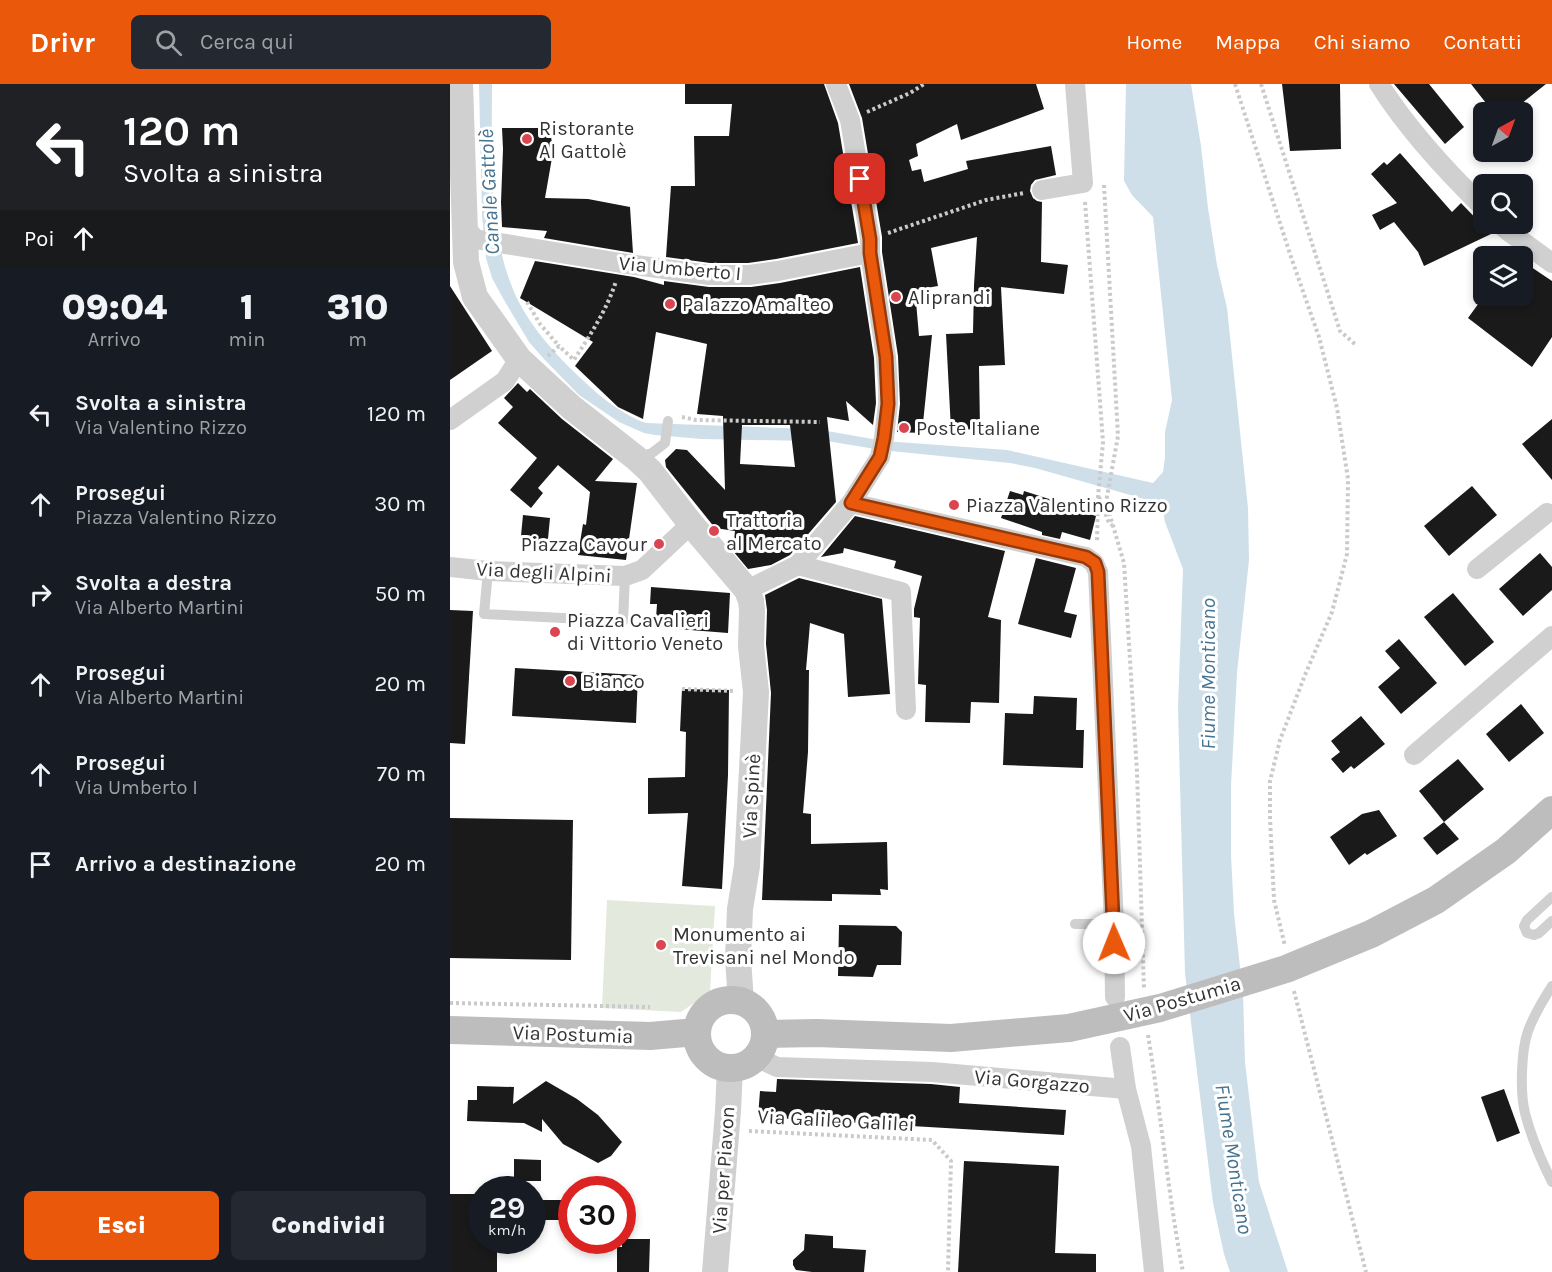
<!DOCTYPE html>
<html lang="it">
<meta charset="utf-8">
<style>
body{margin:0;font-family:Karla,sans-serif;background:#242831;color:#f1f3f6;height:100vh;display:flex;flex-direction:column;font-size:22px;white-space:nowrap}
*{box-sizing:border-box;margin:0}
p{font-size:20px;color:#9ea1a6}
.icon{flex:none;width:33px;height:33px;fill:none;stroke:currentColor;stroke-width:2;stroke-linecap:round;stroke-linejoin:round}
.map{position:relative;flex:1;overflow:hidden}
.side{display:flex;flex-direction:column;background:#171b24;width:450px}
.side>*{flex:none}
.hud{background:#202124;color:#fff;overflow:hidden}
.needle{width:39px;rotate:41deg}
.controls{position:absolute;left:1023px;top:18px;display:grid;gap:12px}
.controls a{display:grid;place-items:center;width:60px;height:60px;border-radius:9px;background:#171b24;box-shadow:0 3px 9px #0003;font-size:30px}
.speed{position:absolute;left:18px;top:1092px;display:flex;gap:12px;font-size:30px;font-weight:700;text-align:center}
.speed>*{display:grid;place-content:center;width:78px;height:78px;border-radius:50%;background:#171b24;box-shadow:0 3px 9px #0003;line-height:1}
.speed small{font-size:15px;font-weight:400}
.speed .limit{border:9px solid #d22;background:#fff;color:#111}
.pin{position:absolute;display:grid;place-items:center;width:51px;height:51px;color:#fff;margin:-26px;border-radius:12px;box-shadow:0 3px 9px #0006}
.me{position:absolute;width:66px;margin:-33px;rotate:359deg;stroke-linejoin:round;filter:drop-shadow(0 0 4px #0008)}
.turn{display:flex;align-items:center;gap:21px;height:126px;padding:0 24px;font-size:27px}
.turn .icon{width:78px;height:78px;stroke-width:2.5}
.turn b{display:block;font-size:42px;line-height:51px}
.then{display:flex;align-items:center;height:57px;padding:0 24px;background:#0003;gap:12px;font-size:22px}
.eta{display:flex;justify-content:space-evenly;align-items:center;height:102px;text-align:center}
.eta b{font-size:36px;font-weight:800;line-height:42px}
.action{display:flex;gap:12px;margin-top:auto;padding:12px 24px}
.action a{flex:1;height:69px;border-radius:9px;background:#ea580c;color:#fff;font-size:24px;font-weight:800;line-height:69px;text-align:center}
.action a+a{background:#242831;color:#f1f3f6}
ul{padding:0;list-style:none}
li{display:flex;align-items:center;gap:18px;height:90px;padding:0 24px}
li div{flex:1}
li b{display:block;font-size:22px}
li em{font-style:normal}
header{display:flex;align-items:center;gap:36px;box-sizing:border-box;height:84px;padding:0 30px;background:#ea580c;color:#fff}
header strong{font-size:28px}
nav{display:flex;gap:33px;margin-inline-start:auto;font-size:21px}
.search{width:420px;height:54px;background:#242831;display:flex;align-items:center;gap:15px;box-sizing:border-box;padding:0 21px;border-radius:9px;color:#9ea1a6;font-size:22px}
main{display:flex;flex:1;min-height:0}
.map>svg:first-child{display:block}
.park{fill:#e3e9dd}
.water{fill:#cedfea}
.building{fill:#1a1a1a;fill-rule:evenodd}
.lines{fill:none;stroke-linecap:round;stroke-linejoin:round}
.path{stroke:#cacaca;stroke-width:4;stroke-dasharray:3 3;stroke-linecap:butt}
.service{stroke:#d0d0d0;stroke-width:10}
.minor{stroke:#d0d0d0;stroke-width:20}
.tertiary{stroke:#d0d0d0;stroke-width:26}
.secondary{stroke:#bdbdbd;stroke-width:28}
.route-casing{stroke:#983908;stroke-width:15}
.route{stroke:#ea580c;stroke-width:10}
.poi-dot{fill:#d94651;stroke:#fff;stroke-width:2}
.labels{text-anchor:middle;stroke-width:6;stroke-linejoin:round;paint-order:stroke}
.poi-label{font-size:20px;fill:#333;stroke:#fff;text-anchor:start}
.street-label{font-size:20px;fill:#333;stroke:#fff}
.water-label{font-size:21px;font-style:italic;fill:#467390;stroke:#fff}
</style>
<header>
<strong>Drivr</strong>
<div class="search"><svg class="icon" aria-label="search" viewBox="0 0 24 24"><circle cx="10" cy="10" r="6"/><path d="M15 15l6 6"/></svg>Cerca qui</div>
<nav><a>Home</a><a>Mappa</a><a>Chi siamo</a><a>Contatti</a></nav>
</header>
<main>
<section class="side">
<div class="hud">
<div class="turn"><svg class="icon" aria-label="left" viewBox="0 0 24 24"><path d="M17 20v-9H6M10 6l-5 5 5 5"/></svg><div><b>120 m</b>Svolta a sinistra</div></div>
<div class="then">Poi<svg class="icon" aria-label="ahead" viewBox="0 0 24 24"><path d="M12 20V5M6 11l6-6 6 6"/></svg></div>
</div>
<div class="eta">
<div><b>09:04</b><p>Arrivo</p></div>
<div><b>1</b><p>min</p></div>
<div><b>310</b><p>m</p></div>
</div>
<ul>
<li><svg class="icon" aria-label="left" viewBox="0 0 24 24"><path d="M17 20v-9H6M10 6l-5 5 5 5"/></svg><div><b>Svolta a sinistra</b><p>Via Valentino Rizzo</p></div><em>120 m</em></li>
<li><svg class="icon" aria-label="ahead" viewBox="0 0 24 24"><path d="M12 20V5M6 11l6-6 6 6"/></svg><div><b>Prosegui</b><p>Piazza Valentino Rizzo</p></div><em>30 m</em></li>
<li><svg class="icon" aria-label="right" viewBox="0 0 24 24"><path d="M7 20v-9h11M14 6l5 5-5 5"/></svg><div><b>Svolta a destra</b><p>Via Alberto Martini</p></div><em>50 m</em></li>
<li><svg class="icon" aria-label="ahead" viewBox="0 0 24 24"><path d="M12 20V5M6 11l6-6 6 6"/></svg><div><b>Prosegui</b><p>Via Alberto Martini</p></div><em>20 m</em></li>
<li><svg class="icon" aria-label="ahead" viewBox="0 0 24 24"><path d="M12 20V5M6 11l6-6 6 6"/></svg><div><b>Prosegui</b><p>Via Umberto I</p></div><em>70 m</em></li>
<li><svg class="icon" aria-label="arrive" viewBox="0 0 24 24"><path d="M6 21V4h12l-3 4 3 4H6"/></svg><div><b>Arrivo a destinazione</b></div><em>20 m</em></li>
</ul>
<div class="action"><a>Esci</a><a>Condividi</a></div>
</section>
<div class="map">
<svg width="1102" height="1188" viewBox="0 0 1102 1188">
<rect width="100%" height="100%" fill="#fff"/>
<polygon class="park" points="157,816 265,822 260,908 231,928 152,924"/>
<g class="water">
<path d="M 29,0 L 42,0 C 42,62 38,143 61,200 C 73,233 97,261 122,286 C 143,306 167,329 196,339 L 359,345 L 360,357 L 252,355 L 205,351 L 194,349 L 169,338 L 129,311 L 94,275 L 79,258 L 54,216 L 42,194 L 36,174 L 32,131 Z"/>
<polygon points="676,0 741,0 751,62 758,124 767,181 777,224 798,424 799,476 787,589 781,702 781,771 784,829 793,910 795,978 809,1098 838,1188 780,1188 774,1170 763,1119 735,889 728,624 733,485 715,438 712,420 585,384 560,379 431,366 377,357 377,347 434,357 557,366 703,399 713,388 715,373 715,348 722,316 703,133 682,111 674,97"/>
</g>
<g class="building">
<polygon points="235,0 374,0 388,39 408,159 326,175 298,179 260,179 216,173 221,102 245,102 244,52 279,52 282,20 235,20"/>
<polygon points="399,0 586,0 594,25 511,56 507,40 466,60 468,72 459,76 462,87 471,85 474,98 518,85 516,77 601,62 606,91 585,96 581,101 580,107 583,114 587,117 592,118 591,178 618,181 614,210 551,203 555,281 529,282 530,345 501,346 496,250 523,249 524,201 527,153 481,164 488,202 465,206 469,252 482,251 472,349 447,348 450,320 448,272 432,168 432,153 412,34"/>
<polygon points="832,0 890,0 891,65 840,67"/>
<polygon points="944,0 979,0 1014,43 995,60"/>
<polygon points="1021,0 1096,0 1061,28 1043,28"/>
<polygon points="52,44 100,44 103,68 95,114 138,115 180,123 183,169 94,154 97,147 52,143 51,118 53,65"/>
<polygon points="950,69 1002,128 1011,119 1041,150 974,182 968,168 944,138 930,146 922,131 947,119 921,90 934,78 937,81"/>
<path d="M 85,177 L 184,193 L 214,201 L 214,197 L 259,203 L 301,203 L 330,199 L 410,183 L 424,274 L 426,319 L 423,341 L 396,317 L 399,337 L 377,333 L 386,418 L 340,471 L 321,481 L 298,485 L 283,467 L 285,447 L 265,444 L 216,383 L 215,376 L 226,365 L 237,366 L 275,406 L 273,332 L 247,330 L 257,260 L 206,248 L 193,335 L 168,323 L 125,282 L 143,258 L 70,214 ZM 292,341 L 340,341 L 345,383 L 290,380 Z"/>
<polygon points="1072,177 1102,197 1102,253 1082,283 1018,234 1034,212 1072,212"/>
<polygon points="0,202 42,267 0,296"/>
<polygon points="68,299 77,308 80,305 112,335 163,375 145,397 187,399 176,476 128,471 133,440 136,441 140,408 108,381 88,404 93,409 81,424 60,406 87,374 48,339 63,323 54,314"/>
<polygon points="1102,335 1102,396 1072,360"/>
<polygon points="1022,402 1047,431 999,472 974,442"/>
<polygon points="560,407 573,411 574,407 621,422 620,424 646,432 640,456 612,448 610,455 592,451 592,448 551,434"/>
<polygon points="73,431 100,434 97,465 70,462"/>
<polygon points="405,432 555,467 538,533 551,536 549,619 521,618 520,639 475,638 476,601 468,600 470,534 464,533 464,525 472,492 444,484 446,477 394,464 393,469 371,473"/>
<polygon points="1090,469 1102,483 1102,506 1073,532 1049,505"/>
<polygon points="586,474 626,484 614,528 627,531 621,554 568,540"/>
<polygon points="349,494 432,515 440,610 398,613 394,550 360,539 356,586 359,586 358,668 353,729 361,730 361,760 437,758 438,806 430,805 431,811 382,810 382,817 312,816 321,609 316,560 317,526 315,511"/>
<polygon points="201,503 280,509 278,549 215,544 216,535 206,534 207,520 200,520"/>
<polygon points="1003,509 1044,558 1015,582 974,533"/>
<polygon points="0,526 23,527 15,660 0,659"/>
<polygon points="949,555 987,599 951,630 928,603 950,584 935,567"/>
<polygon points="65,584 188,591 186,639 62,632"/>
<polygon points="232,605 279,606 278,691 272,805 232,802 238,729 198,730 198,694 235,693 236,648 230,647"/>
<polygon points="584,612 627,614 626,646 634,646 633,684 553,681 555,629 583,630"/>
<polygon points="1071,620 1094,649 1059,678 1036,650"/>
<polygon points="911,632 935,660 904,685 901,682 893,689 881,675 890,668 881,657"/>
<polygon points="1008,675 1034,705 994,738 969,707"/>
<polygon points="929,726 947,752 917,771 915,769 899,781 880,753 912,730"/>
<polygon points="0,734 123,736 121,876 0,874"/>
<polygon points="994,738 1009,755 987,771 973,754"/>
<polygon points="389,841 446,842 452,848 451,881 427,881 423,893 388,892"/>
<polygon points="327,995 481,1000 510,1003 509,1019 616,1026 614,1051 308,1033 310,1007 326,1008"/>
<polygon points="96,997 127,1015 148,1031 172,1058 161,1072 148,1079 113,1060 92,1035 92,1048 74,1039 17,1037 18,1016 27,1016 27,1002 64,1003 63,1020"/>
<polygon points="1054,1005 1070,1049 1047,1058 1031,1013"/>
<polygon points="64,1075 91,1076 91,1097 64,1097"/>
<polygon points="514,1077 609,1082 605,1169 646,1170 646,1188 508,1188"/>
<polygon points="0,1110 32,1110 32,1160 47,1160 47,1188 0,1188"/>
<rect x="82" y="1116" width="40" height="20"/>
<polygon points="355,1150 383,1152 383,1164 416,1166 414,1188 362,1188 346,1186 343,1181 343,1176 354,1166"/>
<polygon points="172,1155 200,1155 199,1188 167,1188 167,1163 172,1163"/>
</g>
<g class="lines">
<g class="path">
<polyline points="785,0 841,173 869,253 887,324 898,395 897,470 882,528 855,591 830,656 820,697 820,734 824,816 835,862"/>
<polyline points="811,0 890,247 907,262"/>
<polyline points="417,28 460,9 474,0"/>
<polyline points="654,101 668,352 656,418 674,479 687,688 694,905"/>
<polyline points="635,118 653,358 648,413 647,458"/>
<polyline points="438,149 536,116 574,109"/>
<polyline points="77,218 90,240 109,262"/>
<path d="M 98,272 L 109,262 L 124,276 C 140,251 157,226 166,197"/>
<polyline points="232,333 246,336 370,338"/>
<polyline points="649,413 659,439 662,441"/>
<polyline points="232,605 285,607"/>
<polyline points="844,907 916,1188"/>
<polyline points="0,919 200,923"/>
<path d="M 698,951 C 711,1030 718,1110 733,1188"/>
<polyline points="299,1047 482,1056 501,1077 498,1188"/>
</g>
<g class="service">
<polyline points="188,373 202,369 215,359 218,337"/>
<polyline points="38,487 34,530 173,537 175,492"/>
<polyline points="1102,813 1077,836 1074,842 1077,849 1084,851 1089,849 1102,837"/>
<polyline points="625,840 664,840"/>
<path d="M 1102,902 C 1093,916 1084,931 1078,947 C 1071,967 1070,1009 1075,1029 C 1081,1053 1091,1076 1102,1098"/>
</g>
<g class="minor">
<path d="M 929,0 C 958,46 995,86 1034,124"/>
<polyline points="592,106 633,99 625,0"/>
<polyline points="1050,140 1058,147 1102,179"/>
<polyline points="15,143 25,155 171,179 259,191 299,191 328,187 420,169"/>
<polyline points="0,336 55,297 69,275"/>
<polyline points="401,419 636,473 644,479 648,488 664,840 665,913"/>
<polyline points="348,481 451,508 456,626"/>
<polyline points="0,483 38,487 175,492 192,486 241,440"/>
<polyline points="1027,485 1097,429"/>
<polyline points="297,506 348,481 401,419 430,373 434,354 438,320 438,302 436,273 420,169 420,155 400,36 386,0"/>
<polyline points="964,671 1102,552"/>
<polyline points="670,963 676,1005 691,1062 704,1188"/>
<polyline points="306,973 327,983 482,988 676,1005"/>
</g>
<g class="tertiary">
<polyline points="10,0 16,178 25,213 69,275 121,323 186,374 200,387 241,440 297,506 301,517 302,526 301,562 306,608 297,782 290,825 288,875 291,917"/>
<polyline points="265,1188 278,1027 280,984"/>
</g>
<g class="secondary">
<circle cx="281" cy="950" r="34"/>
<polyline points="0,946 200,952 247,948"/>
<polyline points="315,950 367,949 501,954 619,944 710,924 836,885 921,850 986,816 1056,767 1102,726"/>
</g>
</g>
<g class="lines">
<defs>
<polyline id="route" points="410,95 420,155 420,169 436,273 438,320 434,354 430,373 401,419 636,473 645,479 648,488 664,859"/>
</defs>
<use href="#route" class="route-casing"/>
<use href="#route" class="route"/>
</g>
<g class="poi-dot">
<circle cx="77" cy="55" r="6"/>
<circle cx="446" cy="213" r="6"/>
<circle cx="220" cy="220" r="6"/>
<circle cx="454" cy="344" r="6"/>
<circle cx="504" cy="421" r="6"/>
<circle cx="264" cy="447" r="6"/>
<circle cx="209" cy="460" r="6"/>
<circle cx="105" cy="548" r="6"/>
<circle cx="120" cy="597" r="6"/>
<circle cx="211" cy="861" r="6"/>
</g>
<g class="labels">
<g class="poi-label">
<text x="89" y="51">Ristorante<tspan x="89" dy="23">Al Gattolè</tspan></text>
<text x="458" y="220">Aliprandi</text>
<text x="232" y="227">Palazzo Amalteo</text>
<text x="466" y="351">Poste Italiane</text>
<text x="516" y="428">Piazza Valentino Rizzo</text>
<text x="276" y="443">Trattoria<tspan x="276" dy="23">al Mercato</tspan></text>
<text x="197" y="467" text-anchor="end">Piazza Cavour</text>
<text x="117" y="543">Piazza Cavalieri<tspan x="117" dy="23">di Vittorio Veneto</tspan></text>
<text x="132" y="604">Bianco</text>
<text x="223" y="857">Monumento ai<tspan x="223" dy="23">Trevisani nel Mondo</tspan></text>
</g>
<g class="street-label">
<text transform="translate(230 184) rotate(5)" y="7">Via Umberto I</text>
<text transform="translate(94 488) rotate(3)" y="7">Via degli Alpini</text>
<text transform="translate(301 712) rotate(-87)" y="7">Via Spinè</text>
<text transform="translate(732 915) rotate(-16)" y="7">Via Postumia</text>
<text transform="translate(123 950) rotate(2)" y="7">Via Postumia</text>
<text transform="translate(582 997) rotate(5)" y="7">Via Gorgazzo</text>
<text transform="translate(386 1036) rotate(3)" y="7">Via Galileo Galilei</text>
<text transform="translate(273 1086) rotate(-86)" y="7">Via per Piavon</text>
</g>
<g class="water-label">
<text transform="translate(39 108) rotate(-93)" y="7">Canale Gattolè</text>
<text transform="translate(758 590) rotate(-90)" y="7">Fiume Monticano</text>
<text transform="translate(784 1075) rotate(81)" y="7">Fiume Monticano</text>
</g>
</g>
</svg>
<div class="controls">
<a><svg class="needle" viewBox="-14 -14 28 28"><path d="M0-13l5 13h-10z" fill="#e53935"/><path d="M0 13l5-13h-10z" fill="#9ea1a6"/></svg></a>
<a><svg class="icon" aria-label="search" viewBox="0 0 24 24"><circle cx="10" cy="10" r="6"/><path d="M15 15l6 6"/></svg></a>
<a><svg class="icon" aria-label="layers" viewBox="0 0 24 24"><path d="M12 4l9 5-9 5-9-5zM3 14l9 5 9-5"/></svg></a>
</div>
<div class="speed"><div>29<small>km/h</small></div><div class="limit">30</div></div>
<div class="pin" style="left:410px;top:95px;background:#d93025"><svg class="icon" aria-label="arrive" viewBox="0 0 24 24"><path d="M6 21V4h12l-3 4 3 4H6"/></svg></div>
<svg class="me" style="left:664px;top:859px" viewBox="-20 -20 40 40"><circle r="19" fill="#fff"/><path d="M0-13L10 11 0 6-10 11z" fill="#ea580c"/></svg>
</div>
</main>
